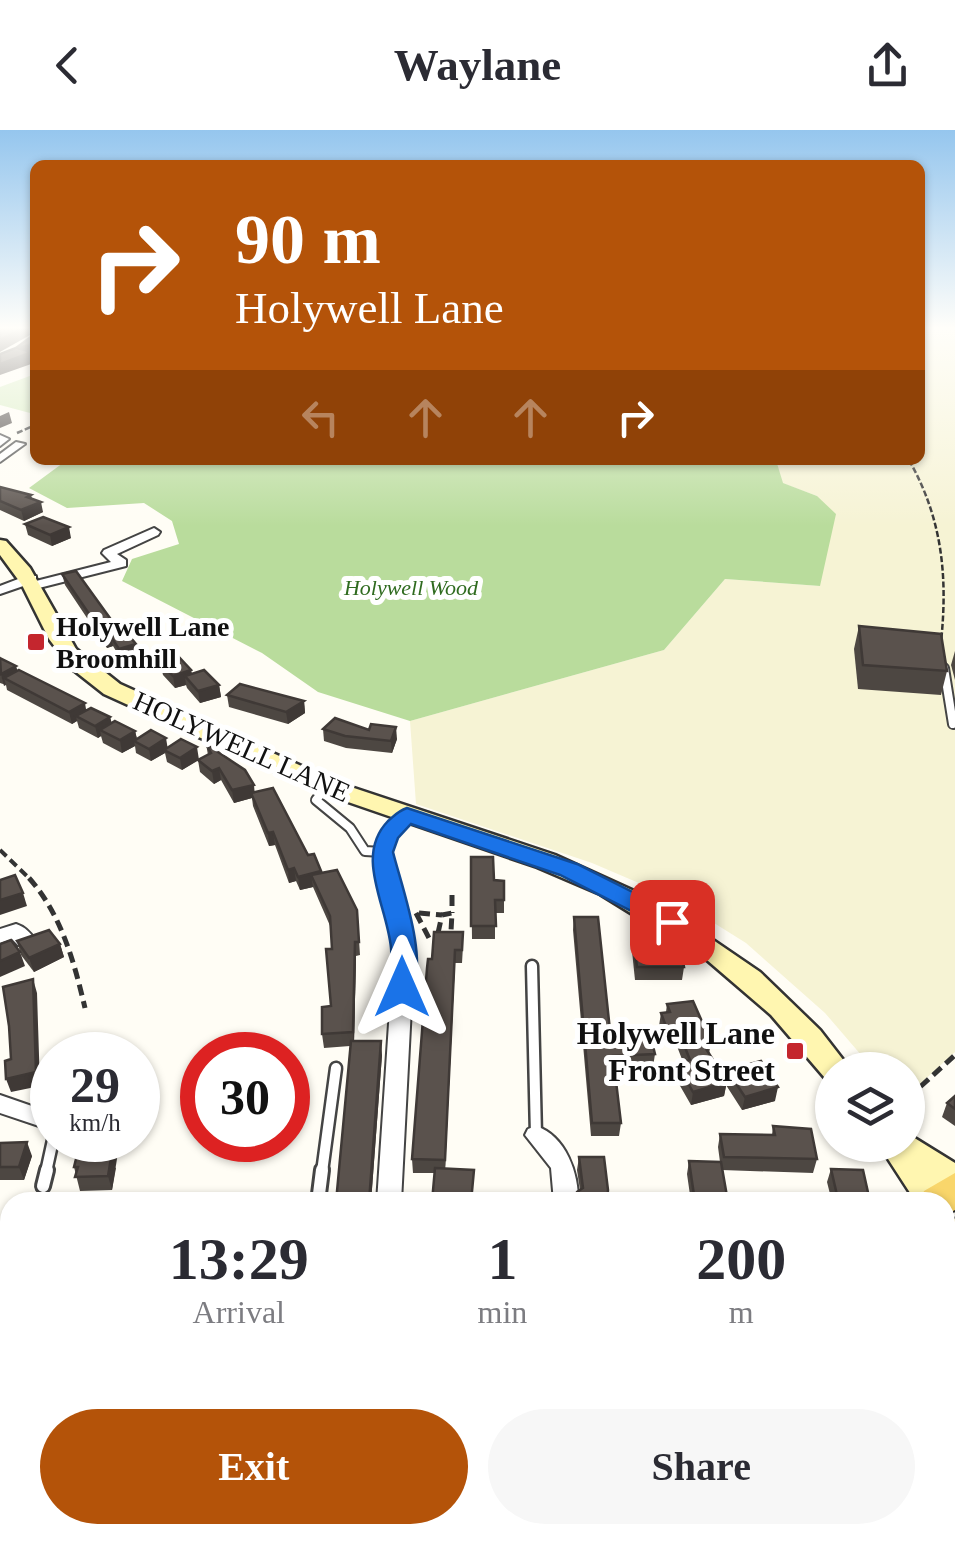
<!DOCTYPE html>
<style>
body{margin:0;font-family:"Times New Roman",serif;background:#f7f7f7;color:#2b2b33;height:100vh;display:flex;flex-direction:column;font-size:38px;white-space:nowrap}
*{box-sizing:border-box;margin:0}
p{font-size:32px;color:#7c7c81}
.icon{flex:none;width:55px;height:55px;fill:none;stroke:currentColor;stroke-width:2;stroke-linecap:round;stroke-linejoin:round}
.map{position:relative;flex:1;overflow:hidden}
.drawer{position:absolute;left:0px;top:1062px;width:955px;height:352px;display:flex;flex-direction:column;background:#fff;border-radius:30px 30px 0 0;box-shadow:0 2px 8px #0004}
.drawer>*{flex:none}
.guide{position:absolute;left:30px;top:30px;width:895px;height:305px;border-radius:15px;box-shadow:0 2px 8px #0004;background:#b45309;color:#fff;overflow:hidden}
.tools{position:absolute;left:815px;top:922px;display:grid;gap:20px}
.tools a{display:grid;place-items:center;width:110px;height:110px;border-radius:50%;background:#fff;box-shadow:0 2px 8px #0004;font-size:50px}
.speed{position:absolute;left:30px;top:902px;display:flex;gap:20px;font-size:50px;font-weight:700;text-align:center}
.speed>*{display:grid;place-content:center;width:130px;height:130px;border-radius:50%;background:#fff;box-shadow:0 2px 8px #0004;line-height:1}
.speed small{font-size:25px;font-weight:400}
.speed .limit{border:15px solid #d22;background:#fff;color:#111}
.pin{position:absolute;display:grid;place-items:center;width:85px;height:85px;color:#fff;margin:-42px;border-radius:20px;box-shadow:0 5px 15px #0006}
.me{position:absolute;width:110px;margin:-55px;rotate:0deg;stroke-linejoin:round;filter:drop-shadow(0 0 8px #0008)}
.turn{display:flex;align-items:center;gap:35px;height:210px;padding:0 40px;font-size:45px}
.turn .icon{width:130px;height:130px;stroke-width:2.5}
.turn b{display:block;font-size:70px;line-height:85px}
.lanes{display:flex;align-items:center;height:95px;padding:0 40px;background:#0003;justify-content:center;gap:50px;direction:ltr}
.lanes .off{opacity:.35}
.eta{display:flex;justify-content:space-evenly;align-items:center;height:170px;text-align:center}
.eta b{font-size:60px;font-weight:800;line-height:70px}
.cta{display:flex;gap:20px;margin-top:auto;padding:20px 40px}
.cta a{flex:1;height:115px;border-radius:60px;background:#b45309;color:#fff;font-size:40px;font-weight:800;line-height:115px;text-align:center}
.cta a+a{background:#f7f7f7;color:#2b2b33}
header{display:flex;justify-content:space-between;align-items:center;height:130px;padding:0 40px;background:#fff;font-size:45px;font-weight:800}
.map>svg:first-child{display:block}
.farmland{fill:#f6f3d4}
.green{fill:#d5ebbd}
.forest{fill:#b9dc9c}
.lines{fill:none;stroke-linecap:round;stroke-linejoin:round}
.lane-far2-casing{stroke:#444;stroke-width:12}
.lane-far1-casing{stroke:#444;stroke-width:15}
.lane-casing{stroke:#444;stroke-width:18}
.street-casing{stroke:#444;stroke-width:4}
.secondary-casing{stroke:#333;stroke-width:5}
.primary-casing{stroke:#222;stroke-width:4}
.path-far2{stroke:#333;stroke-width:2.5;stroke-dasharray:6 2.5;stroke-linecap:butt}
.path-far1{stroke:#333;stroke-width:4;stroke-dasharray:9 5;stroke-linecap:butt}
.path{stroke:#333;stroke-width:5;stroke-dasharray:11 6;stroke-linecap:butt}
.lane-far2{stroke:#fff;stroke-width:8}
.lane-far1{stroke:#fff;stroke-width:10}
.lane{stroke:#fff;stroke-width:12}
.street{fill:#fff;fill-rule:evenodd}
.secondary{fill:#fff6b0;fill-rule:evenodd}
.primary{fill:#f9d66b;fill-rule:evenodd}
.wall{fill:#4d4742}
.shaded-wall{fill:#3f3936}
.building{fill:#5a524d;stroke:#3f3936;stroke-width:2.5}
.route{fill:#1a73e8;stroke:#114b97;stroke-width:2.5}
.poi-dot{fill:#c4262e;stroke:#fff;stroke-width:4}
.labels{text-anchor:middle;stroke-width:10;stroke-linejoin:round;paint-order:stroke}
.far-park-label{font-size:22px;font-style:italic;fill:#2f6b1f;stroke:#fff}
.poi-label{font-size:28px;font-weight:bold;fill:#111;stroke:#fff;text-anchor:start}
.street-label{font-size:28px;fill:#111;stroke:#fff}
.near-poi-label{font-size:32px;font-weight:bold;fill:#111;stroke:#fff;text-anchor:end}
</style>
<header><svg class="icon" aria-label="back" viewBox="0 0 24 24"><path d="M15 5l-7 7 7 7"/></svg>Waylane<svg class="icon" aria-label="share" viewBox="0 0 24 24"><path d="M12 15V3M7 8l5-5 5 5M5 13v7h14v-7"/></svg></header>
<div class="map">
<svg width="955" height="1413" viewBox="0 0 955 1413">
<rect width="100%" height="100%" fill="#fffdf5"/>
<polygon class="farmland" points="920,198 955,198 955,922 908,965 908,940 874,940 825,883 746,813 674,768 592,733 416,674 410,591 664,520 725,449 820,456 817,366 782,353 776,330 920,330"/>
<polygon class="green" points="35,244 35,278 30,283 0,275 0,257"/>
<polygon class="forest" points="67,330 776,330 783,353 817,366 836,384 820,456 725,449 664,520 410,591 318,562 262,523 122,451 132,429 179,414 172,391 144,373 67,378 29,358"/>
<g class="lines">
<defs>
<g id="lane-far2">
<polyline points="944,538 953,594"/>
<polyline points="327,656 316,670 350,698 365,721 382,722"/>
</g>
<g id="lane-far1">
<polyline points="532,836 536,1005"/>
<polyline points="46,1042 53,1010"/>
<polyline points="322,1042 336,938"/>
</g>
<g id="lane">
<polyline points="43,1056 47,1040"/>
<polyline points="318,1072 322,1040"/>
</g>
<g id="street">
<polygon points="0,305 9,309 0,316"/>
<polygon points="16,312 25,314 0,332 0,324"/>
<polygon points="154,398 160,402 158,405 117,424 126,430 126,436 35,459 29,454 0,464 0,456 26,446 36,446 36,451 111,432 102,423 104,420"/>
<polygon points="407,680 416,685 396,707 391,722 414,819 401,1072 377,1072 394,819 373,722 382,701 401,681"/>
<path d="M 16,794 C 25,797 30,802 35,810 L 32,815 L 18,815 L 12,809 L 0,813 L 0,799 Z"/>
<polygon points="0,965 52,983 52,1005 44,1002 39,996 0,983"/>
<path d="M 536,996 C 566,1006 579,1044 578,1072 L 554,1072 L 551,1038 L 525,1005 L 528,999 Z"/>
<polygon points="945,1352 955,1353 955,1381 945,1380"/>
<polygon points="381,1405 411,1405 408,1413 378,1413"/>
</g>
<g id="secondary">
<polygon points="0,410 6,411 30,438 76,519 120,554 339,653 555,725 656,771 760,842 820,900 851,940 832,940 832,951 825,948 771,885 707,830 600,764 537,737 322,663 104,564 71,538 49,509 22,455 0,425"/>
<polygon points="908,1004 955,1033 955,1064 945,1061 951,1072 946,1082 945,1072 916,1072 879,1015 908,1015"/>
</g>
<g id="primary">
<polygon points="955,1043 955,1080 945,1085 945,1072 919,1072 924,1061"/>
<polygon points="945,1085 955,1089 955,1128 945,1124"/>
</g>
</defs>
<use href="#lane-far2" class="lane-far2-casing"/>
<use href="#lane-far1" class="lane-far1-casing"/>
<use href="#lane" class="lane-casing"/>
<use href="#street" class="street-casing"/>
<use href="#secondary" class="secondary-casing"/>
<use href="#primary" class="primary-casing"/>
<g class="path-far2">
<polyline points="17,303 35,295"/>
<path d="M 909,330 C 942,388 948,446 941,512"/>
</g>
<polyline class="path-far1" points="0,720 31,750"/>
<g class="path">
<path d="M 29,748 C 61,784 74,831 85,878"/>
<polyline points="452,765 452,783"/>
<polyline points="416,783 430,810 434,810"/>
<polyline points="419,783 442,785"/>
<polyline points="438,803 442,785 452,783 451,801"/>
<polyline points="908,968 955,925"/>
<polyline points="945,1144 955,1148"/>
</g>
<use href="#lane-far2" class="lane-far2"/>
<use href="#lane-far1" class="lane-far1"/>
<use href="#lane" class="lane"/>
<use href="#street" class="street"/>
<use href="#secondary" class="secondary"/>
<use href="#primary" class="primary"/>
</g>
<g class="wall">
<polygon points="0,357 32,369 43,382 24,391 0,380"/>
<polygon points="25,394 71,408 52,416 28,405"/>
<polygon points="62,444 121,504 136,514 138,526 122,531 113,516 107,518 65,455"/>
<polygon points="859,496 947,541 941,565 858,559 854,519"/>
<polygon points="955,521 955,550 951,535"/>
<polygon points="0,528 18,541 86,580 110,587 112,594 135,601 137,609 168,617 199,629 208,625 206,614 255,662 322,743 357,780 360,825 356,826 354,911 382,925 371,1072 336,1072 350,916 324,918 322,904 331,876 331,798 313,757 300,760 296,751 289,753 275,715 269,716 253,676 252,668 234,673 221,650 214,654 200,642 198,630 182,640 167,632 165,623 151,631 136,623 135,616 122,623 103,613 101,606 98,608 79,598 77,591 72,594 7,560 6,555 0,553"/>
<polygon points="160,533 191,540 192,544 219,555 221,567 200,573 187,558 186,555 175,558 163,545"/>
<polygon points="227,565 304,571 305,583 288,594 229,577"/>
<polygon points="323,599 369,600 397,609 392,623 346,618 324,611"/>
<polygon points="471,727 494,750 504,751 504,783 495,783 495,809 472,809"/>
<polygon points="574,787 611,910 655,924 653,937 615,939 621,993 619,1006 591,1006 573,800"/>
<polygon points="633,807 684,837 682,850 635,850 632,821"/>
<polygon points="17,811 60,814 64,827 34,842 21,825"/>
<polygon points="463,816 462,833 455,833 445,1039 474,1053 435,1043 413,1043 412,1029 432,829"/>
<polygon points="667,874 711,912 709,924 725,950 727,940 775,971 742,980 726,955 724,966 691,975 675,947 677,934 683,932 675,911 665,912 659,896 661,883 666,882"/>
<polygon points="955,966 955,996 942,987 947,973"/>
<polygon points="773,996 817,1029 813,1043 722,1040 728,1072 691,1072 687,1044 689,1031 720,1032 718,1017 720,1004 772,1005"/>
<polygon points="77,1010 116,1038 112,1060 80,1061 74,1037 78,1020"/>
<polygon points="0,1013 32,1026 24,1050 0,1050"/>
<polygon points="579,1027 607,1072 580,1060 577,1040"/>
<polygon points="831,1039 869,1067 867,1072 832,1072 827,1052"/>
<polygon points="0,1344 10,1345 10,1396 0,1394"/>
<polygon points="77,1405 277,1405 275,1413 135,1413"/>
<polygon points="402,1405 473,1405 472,1413 400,1413"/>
<polygon points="682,1405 757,1405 758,1413 683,1413"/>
</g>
<g class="shaded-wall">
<polygon points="23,198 29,198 30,205 0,222 0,210"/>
<polygon points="35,214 35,225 33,225 34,233 0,245 0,234 17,218"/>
<polygon points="9,282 12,293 0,298 0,286"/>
<polygon points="31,365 34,375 41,372 43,382 24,391 21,380 27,367"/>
<polygon points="69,397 71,408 52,416 50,405"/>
<polygon points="120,502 123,514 111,507 113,516 107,518 104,506"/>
<polygon points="136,514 138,526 122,531 119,519"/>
<polygon points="16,536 20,548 4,548 6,555 4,556 1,544"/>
<polygon points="191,540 193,552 185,546 186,555 175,558 173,546"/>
<polygon points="219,555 221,567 200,573 198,561"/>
<polygon points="304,571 305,583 288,594 286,582"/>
<polygon points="85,573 87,585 76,586 77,591 72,594 69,582"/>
<polygon points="110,587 113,599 100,600 101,606 98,608 95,596"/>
<polygon points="396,597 397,609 392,623 391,611"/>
<polygon points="135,601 138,613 134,611 135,616 122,623 120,610"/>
<polygon points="166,608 168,620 164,620 165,623 151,631 149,619"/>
<polygon points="197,617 199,630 182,640 180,628"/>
<polygon points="219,638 221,650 214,654 212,641"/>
<polygon points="254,655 255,667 251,663 252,668 234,673 232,660"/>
<polygon points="273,702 275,715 269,716 268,703"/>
<polygon points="294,738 296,751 289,753 288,740"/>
<polygon points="321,741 323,754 311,745 313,757 300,760 298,747"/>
<polygon points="23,763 27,776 0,785 0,770"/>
<polygon points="355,812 356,826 354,915 353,902"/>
<polygon points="60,814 64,827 34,842 29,828"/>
<polygon points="455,820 455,833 445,1043 445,1030"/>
<polygon points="20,822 25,836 0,847 0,831"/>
<polygon points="33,849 37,863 40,956 11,962 6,949"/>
<polygon points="381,911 382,925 371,1072 369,1072"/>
<polygon points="727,952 724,966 691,975 693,962"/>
<polygon points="778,957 775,971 742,980 745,967"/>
<polygon points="114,1010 120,1010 112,1060 108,1046"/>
<polygon points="27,1012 32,1026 24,1050 19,1037"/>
<polygon points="271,1405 277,1405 275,1413 269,1413"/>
</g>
<g class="building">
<polygon points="0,198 23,198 0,210"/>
<polygon points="35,204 35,214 17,218 32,222 0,234 0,224 16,218"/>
<polygon points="0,357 31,365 27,367 41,372 21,380 0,371"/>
<polygon points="43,387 69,397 50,405 25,394"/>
<polygon points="76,441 120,502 104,506 62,444"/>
<polygon points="859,496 941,504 947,541 863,535"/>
<polygon points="127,503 136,514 119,519 111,507"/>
<polygon points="179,527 191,540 173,546 160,533"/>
<polygon points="0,528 16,536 1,544"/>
<polygon points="19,540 85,573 69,582 4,548"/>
<polygon points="204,540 219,555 198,561 185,546"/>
<polygon points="240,554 304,571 286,582 227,565"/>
<polygon points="91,578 110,587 95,596 76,586"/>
<polygon points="335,588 369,600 371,594 396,597 391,611 345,606 323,599"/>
<polygon points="115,591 135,601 120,610 100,600"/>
<polygon points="151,600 166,608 149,619 134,611"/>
<polygon points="181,609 197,617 180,628 164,620"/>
<polygon points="206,614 245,640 254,655 232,660 219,638 212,641 198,630 211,623"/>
<polygon points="273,658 308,725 314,724 321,741 298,747 294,738 288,740 273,702 268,703 251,663"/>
<polygon points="471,727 493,727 494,750 504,751 504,770 495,770 496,796 471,796"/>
<polygon points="337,740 357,780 359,812 355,812 353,902 322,904 322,877 331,876 326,819 332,819 330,786 311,745"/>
<polygon points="15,745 23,763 0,770 0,750"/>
<polygon points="574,787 598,787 611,910 651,908 655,924 613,926 621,993 592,993"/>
<polygon points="49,800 60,814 29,828 17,811"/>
<polygon points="434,802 463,802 462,820 455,820 445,1030 412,1029 427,838 428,829 432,829"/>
<polygon points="633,807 651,807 653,819 681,820 684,837 637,837"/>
<polygon points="11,810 20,822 0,831 0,814"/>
<polygon points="33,849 36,942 6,949 5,931 11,929 9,896 3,857"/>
<polygon points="693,871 711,912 703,914 727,952 693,962 677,934 690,930 677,897 667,899 661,883 670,882 667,874"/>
<polygon points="351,911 381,911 369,1072 336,1072"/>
<polygon points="761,931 778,957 745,967 727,940"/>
<polygon points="955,966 955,979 947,973"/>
<polygon points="773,996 811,999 817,1029 724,1027 720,1004 775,1005"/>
<polygon points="77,1010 114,1010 108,1046 75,1047 78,1037 74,1037 80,1013 76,1013"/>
<polygon points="27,1012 19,1037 0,1037 0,1013"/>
<polygon points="579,1027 604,1027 608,1060 607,1072 576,1072 577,1062 583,1058"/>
<polygon points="689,1031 721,1032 728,1072 695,1072"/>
<polygon points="435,1038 474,1040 471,1072 432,1072"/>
<polygon points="831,1039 863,1040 869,1067 837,1065"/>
<polygon points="0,1344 10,1345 10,1385 0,1383"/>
<polygon points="159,1405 271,1405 269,1413 218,1413"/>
<polygon points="402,1405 428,1405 426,1413 400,1413"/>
<polygon points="434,1405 471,1405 469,1413"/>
<polygon points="689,1405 757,1405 758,1413 691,1413"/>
</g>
<linearGradient id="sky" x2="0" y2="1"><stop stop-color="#95c6ee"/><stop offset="0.5" stop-color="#fffefa"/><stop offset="1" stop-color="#fffefa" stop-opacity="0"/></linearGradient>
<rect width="955" height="396" fill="url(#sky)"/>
<path class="route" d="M 407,678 L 577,734 L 680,786 L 684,792 L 672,800 L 663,797 L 560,745 L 411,694 L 398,708 L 393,722 C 402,758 429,830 411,864 L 393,864 C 385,850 393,833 391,818 C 387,775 354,726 388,691 C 395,685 398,681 407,678 Z"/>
<g class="poi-dot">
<rect x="26" y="502" width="20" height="20" rx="5"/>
<rect x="785" y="911" width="20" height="20" rx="5"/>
</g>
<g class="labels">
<g class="far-park-label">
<text x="411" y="465">Holywell Wood</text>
</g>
<g class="poi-label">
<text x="56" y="506">Holywell Lane<tspan x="56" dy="32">Broomhill</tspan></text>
</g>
<g class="street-label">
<text transform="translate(242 616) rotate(24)" y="10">HOLYWELL LANE</text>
</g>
<g class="near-poi-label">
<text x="775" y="914">Holywell Lane<tspan x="775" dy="37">Front Street</tspan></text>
</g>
</g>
</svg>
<div class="tools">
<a><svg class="icon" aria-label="layers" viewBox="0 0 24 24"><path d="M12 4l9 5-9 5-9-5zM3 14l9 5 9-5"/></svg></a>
</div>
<div class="speed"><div>29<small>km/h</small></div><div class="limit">30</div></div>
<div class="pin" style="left:672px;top:792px;background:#d93025"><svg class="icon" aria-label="arrive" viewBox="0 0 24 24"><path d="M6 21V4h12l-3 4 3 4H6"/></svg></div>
<svg class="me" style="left:402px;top:857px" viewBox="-20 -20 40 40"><path d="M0-17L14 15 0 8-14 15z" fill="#1a73e8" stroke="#fff" stroke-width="4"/></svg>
<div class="guide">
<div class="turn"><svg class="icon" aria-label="right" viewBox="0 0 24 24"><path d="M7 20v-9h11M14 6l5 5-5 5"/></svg><div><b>90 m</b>Holywell Lane</div></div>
<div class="lanes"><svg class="icon off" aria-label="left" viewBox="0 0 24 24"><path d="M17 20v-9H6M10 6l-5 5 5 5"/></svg><svg class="icon off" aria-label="ahead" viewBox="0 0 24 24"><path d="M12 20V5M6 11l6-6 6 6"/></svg><svg class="icon off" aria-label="ahead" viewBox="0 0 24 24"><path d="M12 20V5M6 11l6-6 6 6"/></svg><svg class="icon" aria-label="right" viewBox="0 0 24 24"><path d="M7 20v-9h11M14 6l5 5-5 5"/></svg></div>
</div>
<section class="drawer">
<div class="eta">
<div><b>13:29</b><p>Arrival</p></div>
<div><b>1</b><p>min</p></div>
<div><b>200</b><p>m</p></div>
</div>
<div class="cta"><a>Exit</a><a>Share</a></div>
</section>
</div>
